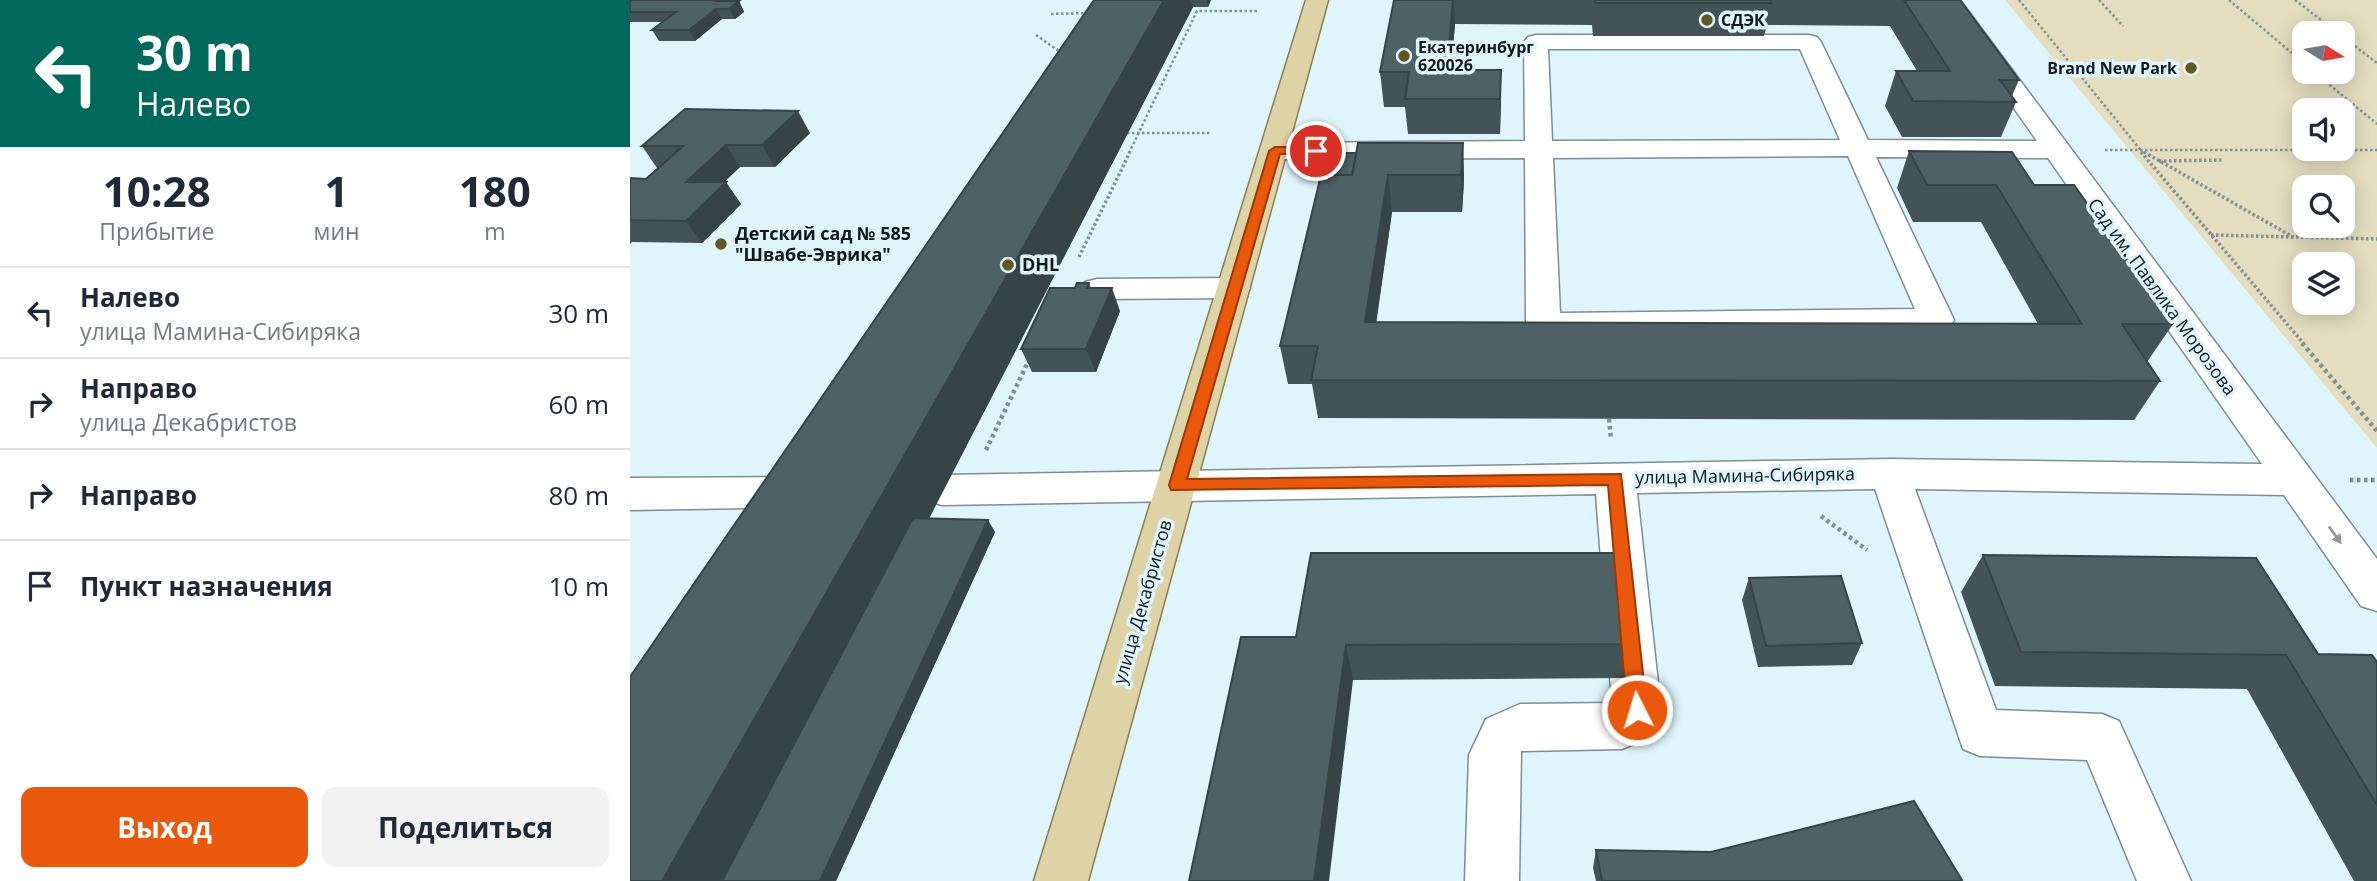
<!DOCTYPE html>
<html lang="ru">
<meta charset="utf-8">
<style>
body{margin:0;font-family:"Open Sans",sans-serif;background:#f2f2f3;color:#1f2937;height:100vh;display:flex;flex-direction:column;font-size:26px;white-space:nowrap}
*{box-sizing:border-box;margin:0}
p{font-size:23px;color:#747a83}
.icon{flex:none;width:38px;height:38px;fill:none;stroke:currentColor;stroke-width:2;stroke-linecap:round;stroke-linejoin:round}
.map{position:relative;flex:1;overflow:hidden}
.details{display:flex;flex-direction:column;background:#fff;width:630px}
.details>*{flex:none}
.banner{background:#00695c;color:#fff;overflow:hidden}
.needle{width:46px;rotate:101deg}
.fabs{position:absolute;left:1662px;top:21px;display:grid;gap:14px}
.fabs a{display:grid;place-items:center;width:63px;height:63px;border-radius:14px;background:#fff;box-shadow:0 4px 18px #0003;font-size:35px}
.pin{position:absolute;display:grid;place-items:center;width:60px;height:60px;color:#fff;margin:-30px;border:4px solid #fff;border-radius:50%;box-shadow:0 2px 7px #0007}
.me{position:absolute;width:77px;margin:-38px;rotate:355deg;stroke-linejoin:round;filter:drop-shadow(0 0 5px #0008)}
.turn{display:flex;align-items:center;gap:24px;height:147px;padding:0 21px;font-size:32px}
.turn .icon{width:91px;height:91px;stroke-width:2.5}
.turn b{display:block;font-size:49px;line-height:60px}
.eta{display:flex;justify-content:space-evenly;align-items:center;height:119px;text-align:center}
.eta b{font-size:42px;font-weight:700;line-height:49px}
.cta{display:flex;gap:14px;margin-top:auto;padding:14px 21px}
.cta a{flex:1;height:80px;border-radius:14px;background:#ea580c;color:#fff;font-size:28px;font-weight:700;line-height:80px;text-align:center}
.cta a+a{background:#f2f2f3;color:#1f2937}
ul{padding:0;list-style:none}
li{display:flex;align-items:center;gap:21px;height:91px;padding:0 21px;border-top:2px solid #e0e1e3}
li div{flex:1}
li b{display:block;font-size:26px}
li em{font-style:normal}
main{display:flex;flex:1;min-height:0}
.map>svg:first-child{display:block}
.green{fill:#e4ddbf;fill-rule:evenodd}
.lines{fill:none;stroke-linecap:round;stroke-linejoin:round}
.minor-casing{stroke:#7a8e93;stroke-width:3}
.major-casing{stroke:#887f4f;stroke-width:3}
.path-far2{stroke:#808f94;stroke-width:2.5;stroke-dasharray:2.5 2.5;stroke-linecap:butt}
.path-far1{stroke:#808f94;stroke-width:3.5;stroke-dasharray:2.5 2.5;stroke-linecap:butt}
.path{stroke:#808f94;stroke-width:4.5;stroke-dasharray:3.5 3.5;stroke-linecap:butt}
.minor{fill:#fff;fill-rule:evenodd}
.major{fill:#ded3a7;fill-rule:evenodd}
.wall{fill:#435358}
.shaded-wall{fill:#374447}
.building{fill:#4e6166;stroke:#374447;stroke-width:2}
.oneway{fill:#939798}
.route{fill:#ea580c;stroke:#983908;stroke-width:2}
.poi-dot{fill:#625623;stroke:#dff5fb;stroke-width:2.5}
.labels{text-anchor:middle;stroke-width:7;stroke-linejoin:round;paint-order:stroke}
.far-poi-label{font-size:16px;font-weight:bold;fill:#10181a;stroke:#dff5fb;text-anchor:start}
.poi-label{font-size:18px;font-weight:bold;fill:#10181a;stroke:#dff5fb;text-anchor:start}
.street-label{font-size:18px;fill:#10181a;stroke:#dff5fb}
</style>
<main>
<section class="details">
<div class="banner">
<div class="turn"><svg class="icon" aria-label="left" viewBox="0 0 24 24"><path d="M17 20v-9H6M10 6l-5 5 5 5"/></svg><div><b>30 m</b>Налево</div></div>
</div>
<div class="eta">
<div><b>10:28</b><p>Прибытие</p></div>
<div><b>1</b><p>мин</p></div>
<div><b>180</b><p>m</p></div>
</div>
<ul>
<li><svg class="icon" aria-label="left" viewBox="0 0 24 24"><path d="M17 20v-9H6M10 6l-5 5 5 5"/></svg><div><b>Налево</b><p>улица Мамина-Сибиряка</p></div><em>30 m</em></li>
<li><svg class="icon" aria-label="right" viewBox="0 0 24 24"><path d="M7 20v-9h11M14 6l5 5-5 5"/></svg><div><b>Направо</b><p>улица Декабристов</p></div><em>60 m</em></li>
<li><svg class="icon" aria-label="right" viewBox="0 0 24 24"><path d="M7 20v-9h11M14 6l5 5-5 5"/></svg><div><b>Направо</b></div><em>80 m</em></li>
<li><svg class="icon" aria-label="arrive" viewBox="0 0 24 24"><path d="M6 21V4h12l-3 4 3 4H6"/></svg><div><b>Пункт назначения</b></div><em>10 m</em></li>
</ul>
<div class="cta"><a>Выход</a><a>Поделиться</a></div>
</section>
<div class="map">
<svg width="1747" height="881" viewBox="0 0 1747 881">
<rect width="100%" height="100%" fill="#dff5fb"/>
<path class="green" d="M 1375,0 L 1747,0 L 1747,448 ZM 1675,33 L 1713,33 L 1713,72 L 1675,72 ZM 1675,110 L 1713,110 L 1713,149 L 1675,149 ZM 1675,187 L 1713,187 L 1713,226 L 1675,226 ZM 1675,264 L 1713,264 L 1713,303 L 1675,303 Z"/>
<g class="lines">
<defs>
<g id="minor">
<path d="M 1308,0 L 1330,0 L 1747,559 L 1747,611 L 1731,606 L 1654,495 L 1285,489 L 1366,710 L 1472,714 L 1489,721 L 1561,881 L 1507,881 L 1457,760 L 1350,756 L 1333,749 L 1245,489 L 1007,493 L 1031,710 L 1021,737 L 992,749 L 891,751 L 889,881 L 835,881 L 839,755 L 856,719 L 890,704 L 982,703 L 966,494 L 312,505 L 298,501 L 292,490 L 298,479 L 312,475 L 1260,459 L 1632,464 L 1418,158 L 1246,157 L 1324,320 L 1319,328 L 1307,331 L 913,335 L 901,332 L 896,324 L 895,158 L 645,159 L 635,157 L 631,151 L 635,145 L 645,143 L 895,141 L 894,42 L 898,37 L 906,35 L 1179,35 L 1187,37 L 1191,42 L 1238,140 L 1407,141 ZM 918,49 L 1170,49 L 1210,140 L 922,141 ZM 1218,156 L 1285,309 L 930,313 L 923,158 Z"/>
<polygon points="604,278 616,281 620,288 616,295 604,298 467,299 455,296 451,289 455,282 467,279"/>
<polygon points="180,477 194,481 200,492 194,503 180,507 0,510 0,478"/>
</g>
<polygon id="major" points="676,0 698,0 458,881 404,881"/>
</defs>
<use href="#minor" class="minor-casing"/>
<use href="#major" class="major-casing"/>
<g class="path-far2">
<polyline points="1389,0 1513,153"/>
<polyline points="1469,0 1493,26"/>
<polyline points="1599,0 1675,64"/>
<polyline points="1665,0 1708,33"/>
<polyline points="421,14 459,13"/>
<polyline points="406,35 433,54"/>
<polyline points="1713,37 1747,63"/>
<polyline points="1684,72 1747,124"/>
<polyline points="497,133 581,133"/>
<polyline points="1475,150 1747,150"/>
<polyline points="1514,152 1516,153"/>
<polyline points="499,153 567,11 628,11"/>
</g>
<g class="path-far1">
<polyline points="1511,152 1674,344"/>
<polyline points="1514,152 1663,237"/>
<polyline points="1529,161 1594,160"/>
<polyline points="1581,235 1747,239"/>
<polyline points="449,257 500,152"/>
</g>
<g class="path">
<polyline points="1672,343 1747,431"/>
<polyline points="979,419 981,439"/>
<polyline points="356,450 399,360"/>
<polyline points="1720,480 1747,480"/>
<polyline points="1191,516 1237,550"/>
</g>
<use href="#minor" class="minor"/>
<use href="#major" class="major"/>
</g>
<g class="wall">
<polygon points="0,0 100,0 100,1 109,1 114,12 105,19 92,19 65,41 29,41 22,30 32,22 0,22"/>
<polygon points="464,0 581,0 578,7 563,7 299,518 365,532 206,881 0,881"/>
<polygon points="824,0 824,2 824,0 1330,0 1389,80 1382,96 1386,102 1371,137 1272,137 1255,106 1266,71 1287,71 1260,26 1137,25 1134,36 963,36 962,25 825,24 821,70 871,70 870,134 778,134 775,107 754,107 750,72"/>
<polygon points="180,133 145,167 110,167 94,182 111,204 72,243 2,242 0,244 0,178 16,179 29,168 27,168 12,146"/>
<polygon points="833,143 834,180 832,212 762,212 746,322 1408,324 1351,222 1283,222 1267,188 1279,151 1404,185 1543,324 1517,362 1530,381 1504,420 688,418 682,384 658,384 650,346 699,175 726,153"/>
<polygon points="459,283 461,288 490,311 466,372 402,372 391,349 445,288"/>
<polygon points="1353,555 1688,654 1747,662 1747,881 1724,881 1617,689 1365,686 1331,592"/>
<polygon points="1119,578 1232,643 1222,665 1128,667 1112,600"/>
<polygon points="611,637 1003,644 996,678 723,680"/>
<polygon points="966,850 1331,881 966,881 963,868"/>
</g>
<g class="shaded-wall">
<polygon points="534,0 561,0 563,7 112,881 32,881"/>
<polygon points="576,0 581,0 578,7"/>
<polygon points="823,0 824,0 825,24 819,99 817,70"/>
<polygon points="109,1 114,12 105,19 99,9"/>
<polygon points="86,9 92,19 65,41 59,30"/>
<polygon points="871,70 871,105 870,134 870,99"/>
<polygon points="168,111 180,133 145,167 132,145"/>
<polygon points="833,143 834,180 832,212 831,175"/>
<polygon points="96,145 110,167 71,204 56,182"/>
<polygon points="758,175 762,212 741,360 735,322"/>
<polygon points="96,182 111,204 72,243 56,221"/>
<polygon points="482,288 490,311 466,372 456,349"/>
<polygon points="358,520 365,532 206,881 190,881"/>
<polygon points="716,645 723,680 699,881 684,881"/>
</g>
<g class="building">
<polygon points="0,0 86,0 84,1 109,1 99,9 86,9 59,30 22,30 46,12 0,12"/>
<polygon points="464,0 534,0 32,881 0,881 0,677"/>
<polygon points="764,0 823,0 817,70 871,70 870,99 775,99 779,72 750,72"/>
<polygon points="965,0 1140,0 1141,3 965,3"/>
<polygon points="1274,0 1330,0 1389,80 1370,80 1386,102 1283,101 1266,71 1320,71"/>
<polygon points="55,109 168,111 132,145 96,145 56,182 96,182 56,221 0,220 0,178 16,179 53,146 12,146"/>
<polygon points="728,143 833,143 831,175 758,175 735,322 1452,324 1366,185 1297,185 1279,151 1382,152 1404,185 1444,185 1543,324 1492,324 1530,381 681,380 688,346 650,346 691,175 722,175"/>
<polygon points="704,153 726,153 722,175 699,175"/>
<polygon points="447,283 459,283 457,288 482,288 456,349 391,349 420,288 445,288"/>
<polygon points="283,518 358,520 190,881 92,881"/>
<polygon points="681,553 993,553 1003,644 716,645 684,881 559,881 611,637 666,637"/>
<polygon points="1353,555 1626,558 1688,654 1742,655 1747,662 1747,805 1656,655 1391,652"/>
<polygon points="1211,576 1232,643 1136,646 1119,578"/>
<polygon points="1284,801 1332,880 1330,881 972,881 966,850 1081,852"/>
</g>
<defs><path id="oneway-solid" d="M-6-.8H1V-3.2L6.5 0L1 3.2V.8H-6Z" transform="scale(1.75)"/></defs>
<use class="oneway" href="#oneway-solid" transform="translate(1705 535) rotate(54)"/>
<polygon class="route" points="686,147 692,151 690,153 650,154 557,479 991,474 1017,710 1014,717 1007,720 1000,717 997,710 978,485 541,490 539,485 639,151 645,147"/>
<g class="poi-dot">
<circle cx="1077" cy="20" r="7"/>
<circle cx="774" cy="56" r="7"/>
<circle cx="1561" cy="68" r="7"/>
<circle cx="91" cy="244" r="7"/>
<circle cx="378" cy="265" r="7"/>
</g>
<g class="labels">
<g class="far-poi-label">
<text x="1091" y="26">СДЭК</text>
<text x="788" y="53">Екатеринбург<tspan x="788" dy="18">620026</tspan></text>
<text x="1547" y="74" text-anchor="end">Brand New Park</text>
</g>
<g class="poi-label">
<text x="105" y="240">Детский сад № 585<tspan x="105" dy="21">"Швабе-Эврика"</tspan></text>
<text x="392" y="271">DHL</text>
</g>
<g class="street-label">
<text transform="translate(1532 297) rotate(54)" y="6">Сад им. Павлика Морозова</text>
<text transform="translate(1115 476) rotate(-1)" y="6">улица Мамина-Сибиряка</text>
<text transform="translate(513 602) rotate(-74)" y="6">улица Декабристов</text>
</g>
</g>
</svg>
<div class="fabs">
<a><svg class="needle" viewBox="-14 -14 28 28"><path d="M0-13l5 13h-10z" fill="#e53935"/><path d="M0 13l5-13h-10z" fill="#747a83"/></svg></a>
<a><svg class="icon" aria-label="sound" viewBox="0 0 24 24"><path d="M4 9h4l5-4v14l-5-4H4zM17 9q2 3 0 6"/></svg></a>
<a><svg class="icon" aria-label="search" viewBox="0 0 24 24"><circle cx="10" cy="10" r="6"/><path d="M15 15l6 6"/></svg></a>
<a><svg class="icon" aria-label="layers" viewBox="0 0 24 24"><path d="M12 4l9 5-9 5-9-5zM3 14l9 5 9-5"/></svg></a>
</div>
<div class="pin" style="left:686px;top:151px;background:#d93025"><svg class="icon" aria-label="arrive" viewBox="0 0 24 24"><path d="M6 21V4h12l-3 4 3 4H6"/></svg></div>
<svg class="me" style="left:1007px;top:710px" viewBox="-20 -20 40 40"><circle r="17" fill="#ea580c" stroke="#fff" stroke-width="3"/><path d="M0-11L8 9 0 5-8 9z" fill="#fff"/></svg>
</div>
</main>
